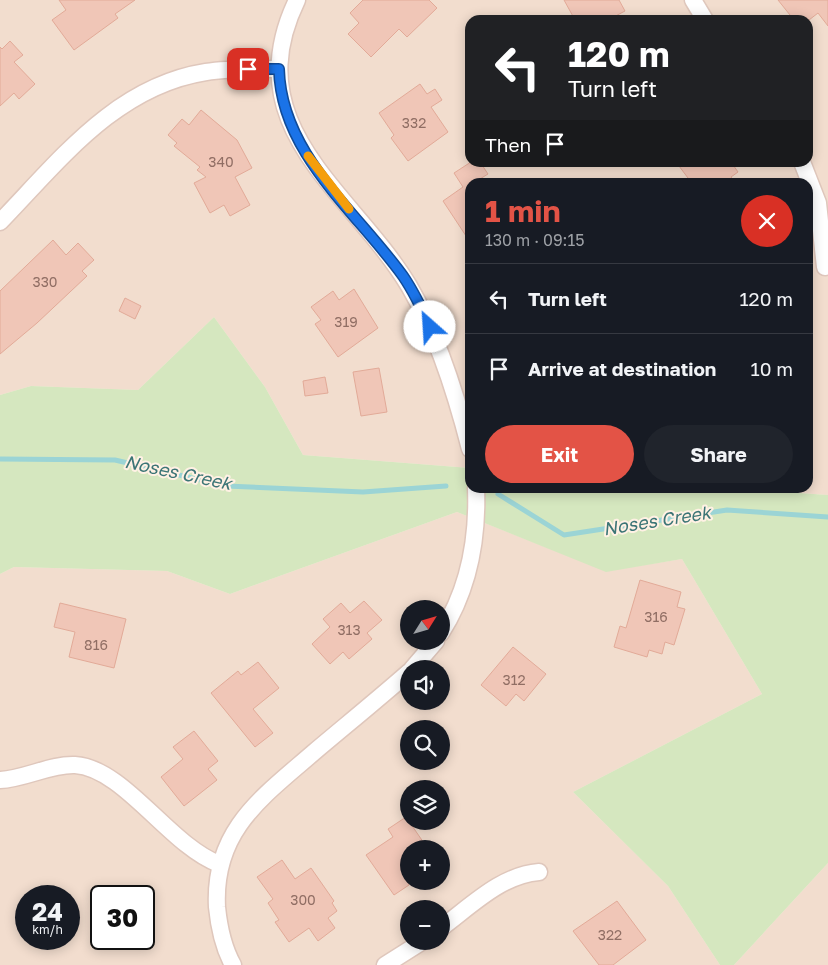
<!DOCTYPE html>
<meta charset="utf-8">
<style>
body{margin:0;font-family:"Golos Text",sans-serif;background:#20242c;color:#f1f3f6;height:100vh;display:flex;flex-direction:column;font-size:19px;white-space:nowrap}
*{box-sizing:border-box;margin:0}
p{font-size:16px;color:#9ea1a6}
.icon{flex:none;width:28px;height:28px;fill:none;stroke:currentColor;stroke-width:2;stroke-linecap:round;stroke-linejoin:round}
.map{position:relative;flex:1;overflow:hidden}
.sheet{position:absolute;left:465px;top:178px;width:348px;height:315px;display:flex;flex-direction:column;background:#171b24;border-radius:15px;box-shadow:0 2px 12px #0003}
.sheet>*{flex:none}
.hud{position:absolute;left:465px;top:15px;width:348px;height:152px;border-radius:15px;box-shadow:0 2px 12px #0003;background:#202124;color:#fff;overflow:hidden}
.needle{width:32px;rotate:53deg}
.buttons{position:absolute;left:400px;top:600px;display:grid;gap:10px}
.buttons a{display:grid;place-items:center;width:50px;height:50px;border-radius:50%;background:#171b24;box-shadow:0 2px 12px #0003;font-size:25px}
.speed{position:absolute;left:15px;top:885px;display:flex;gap:10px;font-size:25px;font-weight:700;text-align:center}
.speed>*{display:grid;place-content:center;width:65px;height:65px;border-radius:50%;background:#171b24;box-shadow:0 2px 12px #0003;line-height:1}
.speed small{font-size:12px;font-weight:400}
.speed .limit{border:2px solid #111;border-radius:8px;background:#fff;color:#111}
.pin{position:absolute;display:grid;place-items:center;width:42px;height:42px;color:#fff;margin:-21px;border-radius:10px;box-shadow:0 2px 8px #0006}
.me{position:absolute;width:55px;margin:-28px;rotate:334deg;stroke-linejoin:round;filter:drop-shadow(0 0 4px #0008)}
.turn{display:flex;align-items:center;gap:18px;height:105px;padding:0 20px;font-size:22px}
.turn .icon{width:65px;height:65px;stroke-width:2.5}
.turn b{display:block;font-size:35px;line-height:42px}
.then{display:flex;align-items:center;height:48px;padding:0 20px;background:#0003;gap:10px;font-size:19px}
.round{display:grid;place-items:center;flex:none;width:52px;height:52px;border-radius:26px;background:#20242c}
.overview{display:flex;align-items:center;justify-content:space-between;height:85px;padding:0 20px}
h1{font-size:30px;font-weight:700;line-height:38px;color:#e35346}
.button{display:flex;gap:10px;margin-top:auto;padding:10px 20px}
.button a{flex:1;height:58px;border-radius:30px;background:#e35346;color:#fff;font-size:20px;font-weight:700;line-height:58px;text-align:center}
.button a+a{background:#20242c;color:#f1f3f6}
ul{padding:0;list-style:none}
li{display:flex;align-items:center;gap:15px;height:70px;padding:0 20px;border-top:1px solid #363941}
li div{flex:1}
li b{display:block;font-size:19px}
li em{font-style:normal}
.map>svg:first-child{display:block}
.residential{fill:#f2ddce;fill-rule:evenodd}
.green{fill:#d5e7bf}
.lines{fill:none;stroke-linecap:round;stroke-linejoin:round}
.stream{stroke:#9bd4d5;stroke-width:5}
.building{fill:#f0c6b7;stroke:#e2aa98}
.minor-casing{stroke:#dfc7bc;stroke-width:19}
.minor{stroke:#fff;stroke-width:16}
.route-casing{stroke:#114b97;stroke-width:12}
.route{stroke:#1a73e8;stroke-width:9}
.slow{stroke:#f59e0b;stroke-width:9}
.labels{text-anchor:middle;stroke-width:4;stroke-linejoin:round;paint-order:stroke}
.number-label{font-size:14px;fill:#906e64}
.water-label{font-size:18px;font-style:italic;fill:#3c7576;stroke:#fff1e4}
</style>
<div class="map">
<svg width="828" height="965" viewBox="0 0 828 965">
<rect width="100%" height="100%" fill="#fbecdf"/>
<g class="residential">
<path d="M 0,0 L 828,0 L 828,495 L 726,488 L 808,488 L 808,182 L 470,182 L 470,468 L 303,455 L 265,387 L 214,317 L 138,390 L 31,386 L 0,395 ZM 470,20 L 808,20 L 808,162 L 470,162 Z"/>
<path d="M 457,512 L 606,571 L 682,559 L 762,694 L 573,792 L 668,886 L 720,965 L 0,965 L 0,574 L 14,567 L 167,571 L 230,594 ZM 409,609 L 441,609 L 441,641 L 409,641 ZM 409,669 L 441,669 L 441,701 L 409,701 ZM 409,729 L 441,729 L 441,761 L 409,761 ZM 409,789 L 441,789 L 441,821 L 409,821 ZM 409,849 L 441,849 L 441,881 L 409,881 ZM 26,896 L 69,896 L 69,939 L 26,939 ZM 101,896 L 144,896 L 144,939 L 101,939 ZM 409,909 L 441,909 L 441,941 L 409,941 Z"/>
<polygon points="828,863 828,965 734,965"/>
</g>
<polygon class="green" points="214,317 265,387 303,455 470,468 470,488 726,488 828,495 828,863 734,965 720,965 668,886 573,792 762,694 682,559 606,572 457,512 230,594 167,571 14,567 0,574 0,395 31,386 138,390"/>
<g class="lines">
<g class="stream">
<polyline points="0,459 115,460 226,486 363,492 446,486"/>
<polyline points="498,494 564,535 727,510 828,517"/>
</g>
</g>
<g class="building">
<polygon points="59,0 135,0 115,14 118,18 74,50 52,20 66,10"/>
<polygon points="363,0 429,0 437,8 407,37 399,29 371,57 348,34 359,23 350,13"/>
<polygon points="564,0 619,0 625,11 608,20 575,20"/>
<polygon points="778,0 828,0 828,26 818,13 809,20 794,20"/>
<polygon points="10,41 23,55 14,62 35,84 19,99 14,93 0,106 0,47 2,49"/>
<polygon points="420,84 427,94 435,89 442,100 431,107 448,132 408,161 391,138 394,135 379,113"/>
<polygon points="201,110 237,140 252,168 235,177 250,205 230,216 224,205 210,213 194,183 206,177 197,170 200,167 174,146 177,143 168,135 182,119 189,125"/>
<polygon points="471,162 480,162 488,174 475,182 470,182 470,242 443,201 463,187 454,173"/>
<polygon points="676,162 731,162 738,172 731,177 735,182 691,182"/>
<polygon points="53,240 66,255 78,243 94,260 82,271 87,276 37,323 0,354 0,291"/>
<polygon points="354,289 378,328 338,357 315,324 321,320 311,307 333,291 339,300"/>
<polygon points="125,298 141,306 135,319 119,311"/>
<polygon points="379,368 387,412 361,416 353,372"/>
<polygon points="325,377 328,393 305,396 303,381"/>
<polygon points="640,580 681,592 677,607 685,609 674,645 665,642 662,654 649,650 647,657 614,647 620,626 626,628"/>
<polygon points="364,601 382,620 367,633 372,639 349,659 343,652 330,664 312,644 330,627 323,619 341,603 350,613"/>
<polygon points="60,603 126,619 114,668 69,657 75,632 54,627"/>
<polygon points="513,647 546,674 524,701 516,694 506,706 481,685"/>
<polygon points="258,662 279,688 253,709 273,733 255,747 211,693 238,671 241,675"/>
<polygon points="194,731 218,761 208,769 217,780 184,806 161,777 183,759 173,747"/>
<polygon points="406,817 428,849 409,849 409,885 394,895 366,855 393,837 388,829"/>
<polygon points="282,860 295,879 311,868 334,901 332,903 337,911 328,918 335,928 318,941 309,928 289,942 275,922 279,920 268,903 273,899 257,877"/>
<polygon points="617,901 646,940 613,965 599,965 573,931"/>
</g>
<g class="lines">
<defs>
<g id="minor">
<path d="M 297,0 C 235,128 352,191 409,286 C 436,332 457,398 470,449"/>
<polyline points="693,0 705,20"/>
<polyline points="802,162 818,203 825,267"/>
<path d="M 0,222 C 60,160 116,86 206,72 C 230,68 255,69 279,69"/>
<path d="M 441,633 C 469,589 478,539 476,488"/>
<polyline points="412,669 436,641"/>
<path d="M 0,780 C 25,779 50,764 75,765 C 124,768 169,845 219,864"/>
<path d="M 441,928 C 471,906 501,875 539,872"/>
<path d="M 233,965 C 223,947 219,927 217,907 C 213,831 261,798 313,753 C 345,726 377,700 409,672"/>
<polyline points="385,965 423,941"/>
</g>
</defs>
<use href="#minor" class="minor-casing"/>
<use href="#minor" class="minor"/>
</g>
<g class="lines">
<defs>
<path id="route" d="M 248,69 L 279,69 C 281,154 357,212 403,276 C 414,292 422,309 430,327"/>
</defs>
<use href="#route" class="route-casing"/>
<use href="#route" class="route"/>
<polyline class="slow" points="308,156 349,209"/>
</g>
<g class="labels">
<g class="number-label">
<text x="414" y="128">332</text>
<text x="221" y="167">340</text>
<text x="45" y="287">330</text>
<text x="346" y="327">319</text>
<text x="656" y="622">316</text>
<text x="349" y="635">313</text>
<text x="96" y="650">816</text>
<text x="514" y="685">312</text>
<text x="303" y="905">300</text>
<text x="610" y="940">322</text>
</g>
<g class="water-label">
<text transform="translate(178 473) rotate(12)" y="6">Noses Creek</text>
<text transform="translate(657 521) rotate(-9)" y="6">Noses Creek</text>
</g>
</g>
</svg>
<div class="buttons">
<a><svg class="needle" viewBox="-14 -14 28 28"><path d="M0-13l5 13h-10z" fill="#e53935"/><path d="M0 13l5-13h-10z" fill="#9ea1a6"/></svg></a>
<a><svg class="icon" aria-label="sound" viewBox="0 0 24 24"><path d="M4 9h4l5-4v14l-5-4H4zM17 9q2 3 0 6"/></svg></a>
<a><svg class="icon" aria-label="search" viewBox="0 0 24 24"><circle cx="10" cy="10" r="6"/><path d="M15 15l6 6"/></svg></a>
<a><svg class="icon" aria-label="layers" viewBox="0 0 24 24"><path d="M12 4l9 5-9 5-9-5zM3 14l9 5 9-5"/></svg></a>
<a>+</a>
<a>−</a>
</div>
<div class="speed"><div>24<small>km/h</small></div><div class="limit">30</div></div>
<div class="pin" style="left:248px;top:69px;background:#d93025"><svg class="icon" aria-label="arrive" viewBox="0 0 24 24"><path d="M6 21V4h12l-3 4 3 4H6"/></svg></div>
<svg class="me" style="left:430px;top:327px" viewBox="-20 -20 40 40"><circle r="19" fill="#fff"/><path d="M0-13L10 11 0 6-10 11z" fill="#1a73e8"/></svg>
<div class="hud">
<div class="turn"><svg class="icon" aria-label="left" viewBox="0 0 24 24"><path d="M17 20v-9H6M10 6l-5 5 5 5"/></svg><div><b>120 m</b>Turn left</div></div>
<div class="then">Then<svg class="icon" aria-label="arrive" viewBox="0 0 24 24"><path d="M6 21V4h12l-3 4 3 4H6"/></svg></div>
</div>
<section class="sheet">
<div class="overview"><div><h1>1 min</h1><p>130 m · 09:15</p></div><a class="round" style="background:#d93025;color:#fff"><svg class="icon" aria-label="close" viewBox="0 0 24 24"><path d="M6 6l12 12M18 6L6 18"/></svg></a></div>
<ul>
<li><svg class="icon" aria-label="left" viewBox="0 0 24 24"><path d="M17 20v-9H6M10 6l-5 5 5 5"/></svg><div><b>Turn left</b></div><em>120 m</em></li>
<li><svg class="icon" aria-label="arrive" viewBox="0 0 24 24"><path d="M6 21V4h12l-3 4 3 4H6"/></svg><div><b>Arrive at destination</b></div><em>10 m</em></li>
</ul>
<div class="button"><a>Exit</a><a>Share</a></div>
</section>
</div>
